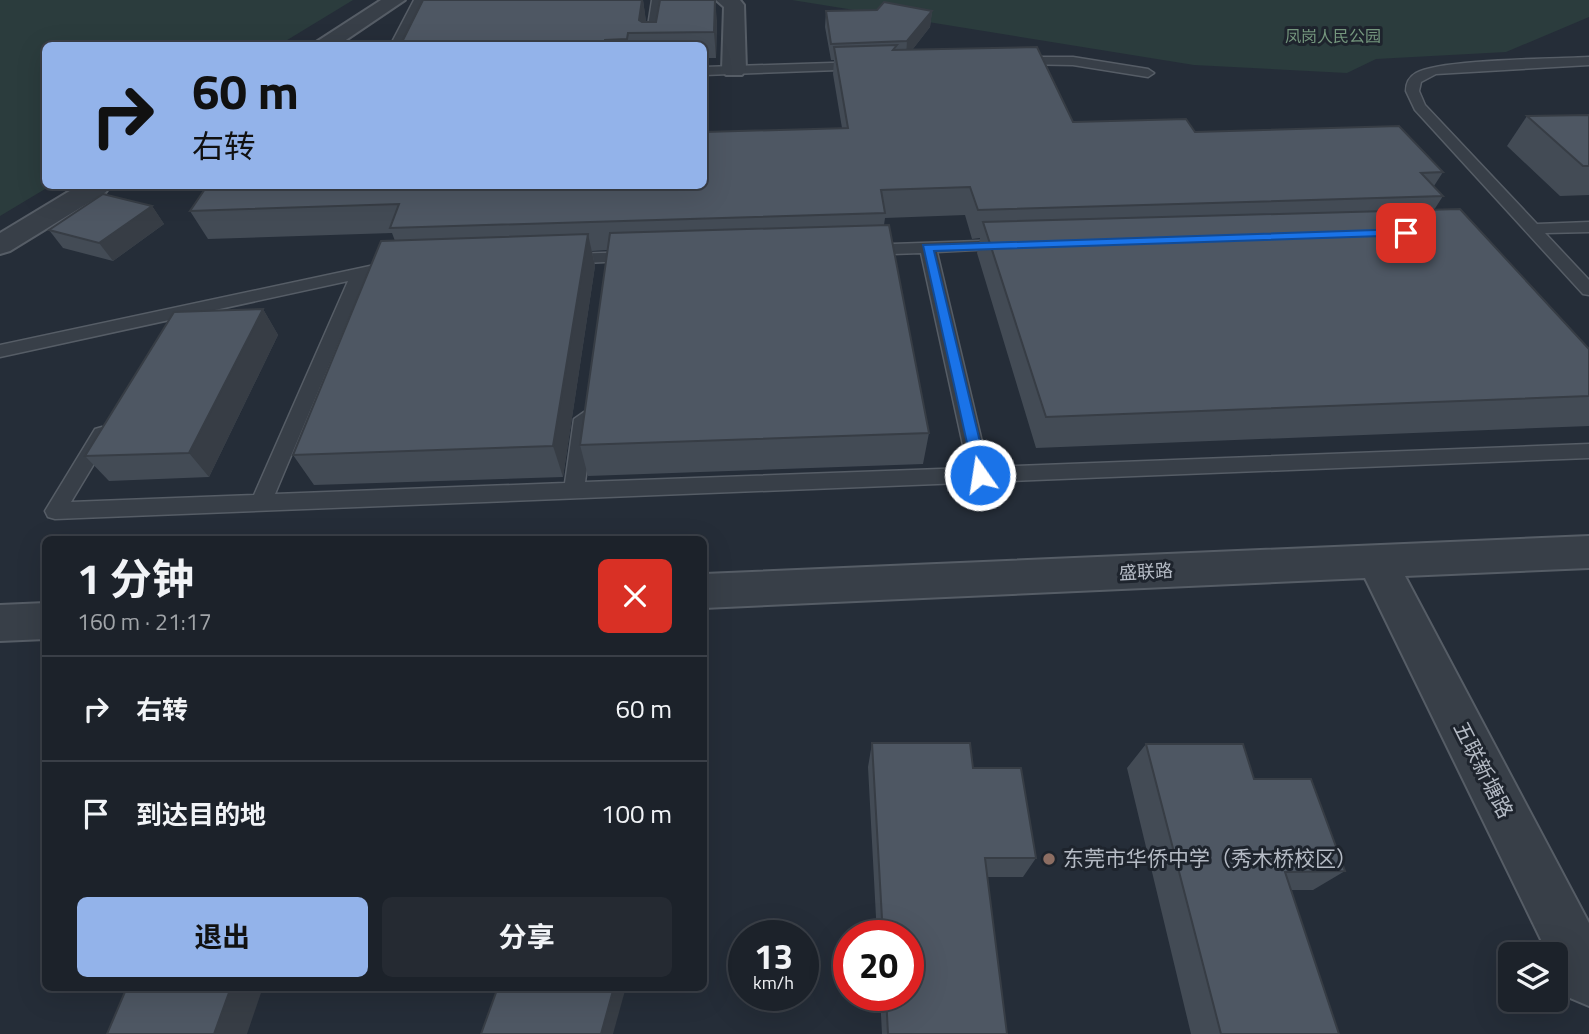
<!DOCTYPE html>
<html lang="zh">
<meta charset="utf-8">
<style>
body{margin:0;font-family:"Titillium Web","Noto Sans SC",sans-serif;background:#252a32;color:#f1f3f6;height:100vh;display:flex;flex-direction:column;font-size:26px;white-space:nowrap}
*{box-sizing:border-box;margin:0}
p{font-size:23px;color:#a0a4a8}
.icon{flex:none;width:38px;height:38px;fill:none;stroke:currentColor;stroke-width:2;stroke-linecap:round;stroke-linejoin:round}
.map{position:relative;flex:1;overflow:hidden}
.side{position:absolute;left:42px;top:536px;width:665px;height:455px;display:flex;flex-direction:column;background:#1c222a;border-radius:10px;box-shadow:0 7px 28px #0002,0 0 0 2px #3a3f47}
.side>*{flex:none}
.top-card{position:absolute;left:42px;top:42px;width:665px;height:147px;border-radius:10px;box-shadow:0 7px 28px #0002,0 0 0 2px #3a3f47;background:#93b3ea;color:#111;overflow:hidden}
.fabs{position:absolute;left:1498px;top:942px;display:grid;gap:14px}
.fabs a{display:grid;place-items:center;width:70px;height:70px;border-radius:10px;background:#1c222a;box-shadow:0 7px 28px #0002,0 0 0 2px #3a3f47;font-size:35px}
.speed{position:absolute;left:728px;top:920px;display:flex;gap:14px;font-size:35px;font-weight:700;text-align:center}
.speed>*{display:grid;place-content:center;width:91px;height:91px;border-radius:50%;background:#1c222a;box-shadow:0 7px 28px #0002,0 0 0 2px #3a3f47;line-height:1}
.speed small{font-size:18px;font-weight:400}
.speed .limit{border:10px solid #d22;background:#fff;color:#111}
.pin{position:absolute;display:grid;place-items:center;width:60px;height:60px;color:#fff;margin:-30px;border-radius:14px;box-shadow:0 4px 10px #0006}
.me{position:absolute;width:77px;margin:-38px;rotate:347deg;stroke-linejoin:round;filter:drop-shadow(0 0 5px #0008)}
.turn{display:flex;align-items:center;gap:24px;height:147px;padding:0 35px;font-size:32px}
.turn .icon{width:91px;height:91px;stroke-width:2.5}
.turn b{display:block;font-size:49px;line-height:60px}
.round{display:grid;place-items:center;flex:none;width:74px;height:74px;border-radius:10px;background:#252a32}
.head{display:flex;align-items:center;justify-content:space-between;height:119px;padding:0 35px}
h1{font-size:42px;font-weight:700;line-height:52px}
.button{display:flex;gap:14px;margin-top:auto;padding:14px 35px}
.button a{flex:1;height:80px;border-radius:10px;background:#93b3ea;color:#111;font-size:28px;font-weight:700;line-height:80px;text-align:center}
.button a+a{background:#252a32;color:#f1f3f6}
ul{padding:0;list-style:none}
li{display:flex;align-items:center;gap:21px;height:105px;padding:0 35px;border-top:2px solid #3a3f47}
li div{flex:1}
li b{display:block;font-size:26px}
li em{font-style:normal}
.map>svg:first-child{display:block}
.green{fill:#2b3c3d}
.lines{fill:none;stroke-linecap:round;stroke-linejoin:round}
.service-casing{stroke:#565d66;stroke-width:3}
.minor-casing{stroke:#565d66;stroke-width:4}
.service{fill:#383f48;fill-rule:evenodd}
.minor{fill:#383f48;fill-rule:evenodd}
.wall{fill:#434b55}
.shaded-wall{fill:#373d45}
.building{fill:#4e5763;stroke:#373d45;stroke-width:2}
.route{fill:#1a73e8;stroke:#114b97;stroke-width:2}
.education-dot{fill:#8d6e63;stroke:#1e242d;stroke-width:2.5}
.labels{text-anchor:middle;stroke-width:6;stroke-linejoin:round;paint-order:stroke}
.far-park-label{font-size:16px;fill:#75977e;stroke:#1e242d}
.street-label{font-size:18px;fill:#b4bac4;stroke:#1e242d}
.near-street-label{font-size:21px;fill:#b4bac4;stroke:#1e242d}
.near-poi-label{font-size:21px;fill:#b4bac4;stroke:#1e242d;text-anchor:start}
</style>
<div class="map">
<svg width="1589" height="1034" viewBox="0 0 1589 1034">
<rect width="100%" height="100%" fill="#252d38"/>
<g class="green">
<polygon points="0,0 353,0 279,45 46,46 46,186 50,186 0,216"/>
<polygon points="792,0 1589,0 1589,17 1506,52 1376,59 1347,73 1194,65"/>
</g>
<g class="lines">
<defs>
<g id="service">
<polygon points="414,0 426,0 402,46 390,46"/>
<polygon points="652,0 664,0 657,46 645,46"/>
<polygon points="1017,57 1073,57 1148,69 1154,73 1148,77 1073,65 1013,64 1011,61"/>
<path d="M 1589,57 L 1589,65 L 1436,74 L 1421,82 L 1419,91 L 1425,105 L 1537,224 L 1589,222 L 1589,232 L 1545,233 L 1589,280 L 1589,295 L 1583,294 L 1415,110 L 1406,91 C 1406,83 1409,77 1416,73 C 1440,59 1555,59 1589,57 Z"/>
<polygon points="862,62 868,66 866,69 704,75 704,67"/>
<polygon points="1007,240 1013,242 1013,248 937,252 988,467 1589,444 1589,458 55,519 48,517 45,511 95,429 102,427 112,434 71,502 254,495 348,281 0,357 0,345 398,260 406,265 404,268 366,277 275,494 565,483 574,419 584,412 594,419 585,482 968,468 921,253 864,255 856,250 864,245"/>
<polygon points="636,252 642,254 642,260 567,264 559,259 567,254"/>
</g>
<g id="minor">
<polygon points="381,0 405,0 337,46 310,46"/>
<polygon points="716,0 740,0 744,5 746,70 742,75 726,75 722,70 724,7"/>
<polygon points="78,186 110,186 106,192 10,251 0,254 0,233"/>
<polygon points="1589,536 1589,568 1405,576 1589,923 1589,1006 1570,998 1556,970 1556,954 1548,954 1365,578 704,608 704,574"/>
<polygon points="46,603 46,639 0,641 0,605"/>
</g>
</defs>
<use href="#service" class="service-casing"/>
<use href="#minor" class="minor-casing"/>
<use href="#service" class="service"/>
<use href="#minor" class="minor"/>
</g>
<g class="wall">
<polygon points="423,0 643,0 646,22 717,20 716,58 704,58 704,46 400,46"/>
<polygon points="826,11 932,11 930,27 912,50 1073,122 1195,132 1443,172 1434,186 1443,196 1434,210 1589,349 1589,426 1036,448 977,253 980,238 972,239 965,215 885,218 884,225 929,433 923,464 588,476 580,445 608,250 592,251 595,266 563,477 314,485 293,455 395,241 392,233 208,239 190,211 842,128 833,74 834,60 831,60 825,27"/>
<polygon points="1589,115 1589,195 1560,196 1507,146 1527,116"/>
<polygon points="152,206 164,224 113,261 63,248 49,230"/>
<polygon points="263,309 278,335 209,477 109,481 85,456"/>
<polygon points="872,743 973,768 1036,858 1023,877 987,877 1007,1034 882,1034 880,996 908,996 908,936 877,936 868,767"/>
<polygon points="1146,744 1345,871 1313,890 1291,890 1339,1034 1191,1034 1127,768"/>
</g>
<g class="shaded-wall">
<polygon points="642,0 643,0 646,21 644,33 639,20"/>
<polygon points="715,0 717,20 716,58 714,32"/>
<polygon points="932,11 930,27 906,58 907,41"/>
<polygon points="152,206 164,224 113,261 99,243"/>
<polygon points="588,234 595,266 563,477 553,446"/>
<polygon points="263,309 278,335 209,477 189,453"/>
<polygon points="231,987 263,987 247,1034 214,1034"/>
<polygon points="614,987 626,987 613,1034 601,1034"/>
</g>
<g class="building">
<polygon points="423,0 642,0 639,20 642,22 656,22 660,0 715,0 714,32 628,33 627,39 605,40 604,46 400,46"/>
<polygon points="884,2 932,11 907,41 831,44 826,11 877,10"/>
<polygon points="897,45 893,50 1037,47 1073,122 1186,119 1195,132 1399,126 1443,172 1421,173 1443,196 978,210 970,187 881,190 885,213 390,228 399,204 190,211 207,186 704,186 704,132 848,128 834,47"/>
<polygon points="1589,115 1589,166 1583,166 1527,116"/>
<polygon points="103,194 152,206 99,243 49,230"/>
<polygon points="1460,209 1589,349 1589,396 1046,417 983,222"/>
<polygon points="889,225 929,433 580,445 610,233"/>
<polygon points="588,234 553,446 293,455 381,241"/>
<polygon points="263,309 189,453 85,456 174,312"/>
<polygon points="872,743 970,743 973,768 1021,768 1036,858 985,858 1007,1034 888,1034 886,996 908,996 908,936 883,936"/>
<polygon points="1146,744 1243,744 1254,779 1311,779 1345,871 1285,872 1339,1034 1221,1034"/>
<polygon points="127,987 231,987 214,1034 107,1034"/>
<polygon points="498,987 614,987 601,1034 481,1034"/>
</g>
<polygon class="route" points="1406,229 1411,230 1411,235 934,251 988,475 980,480 975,479 923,245"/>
<circle class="education-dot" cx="1049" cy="859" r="7"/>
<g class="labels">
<g class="far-park-label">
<text x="1333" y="42">凤岗人民公园</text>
</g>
<g class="street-label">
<text transform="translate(1146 572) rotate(-3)" y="6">盛联路</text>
</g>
<g class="near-street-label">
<text transform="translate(1483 770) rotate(63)" y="7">五联新塘路</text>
</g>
<g class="near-poi-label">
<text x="1063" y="866">东莞市华侨中学（秀木桥校区）</text>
</g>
</g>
</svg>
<div class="fabs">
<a><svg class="icon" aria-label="layers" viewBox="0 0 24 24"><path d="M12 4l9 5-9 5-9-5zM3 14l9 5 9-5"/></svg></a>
</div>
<div class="speed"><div>13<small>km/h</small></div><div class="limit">20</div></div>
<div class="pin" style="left:1406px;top:233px;background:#d93025"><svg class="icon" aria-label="arrive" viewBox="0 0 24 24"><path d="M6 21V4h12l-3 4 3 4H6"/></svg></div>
<svg class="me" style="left:980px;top:475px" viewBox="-20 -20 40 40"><circle r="17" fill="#1a73e8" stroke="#fff" stroke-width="3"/><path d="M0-11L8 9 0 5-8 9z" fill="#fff"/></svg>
<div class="top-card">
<div class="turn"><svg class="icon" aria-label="right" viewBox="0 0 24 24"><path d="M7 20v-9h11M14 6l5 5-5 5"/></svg><div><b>60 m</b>右转</div></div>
</div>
<section class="side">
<div class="head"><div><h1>1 分钟</h1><p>160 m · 21:17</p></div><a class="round" style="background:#d93025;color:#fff"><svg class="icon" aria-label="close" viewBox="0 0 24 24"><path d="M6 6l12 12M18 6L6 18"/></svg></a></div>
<ul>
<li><svg class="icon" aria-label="right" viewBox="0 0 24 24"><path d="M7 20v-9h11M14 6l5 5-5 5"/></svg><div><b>右转</b></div><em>60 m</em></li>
<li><svg class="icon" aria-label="arrive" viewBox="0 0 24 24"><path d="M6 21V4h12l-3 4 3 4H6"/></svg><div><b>到达目的地</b></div><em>100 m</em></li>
</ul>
<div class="button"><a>退出</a><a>分享</a></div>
</section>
</div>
